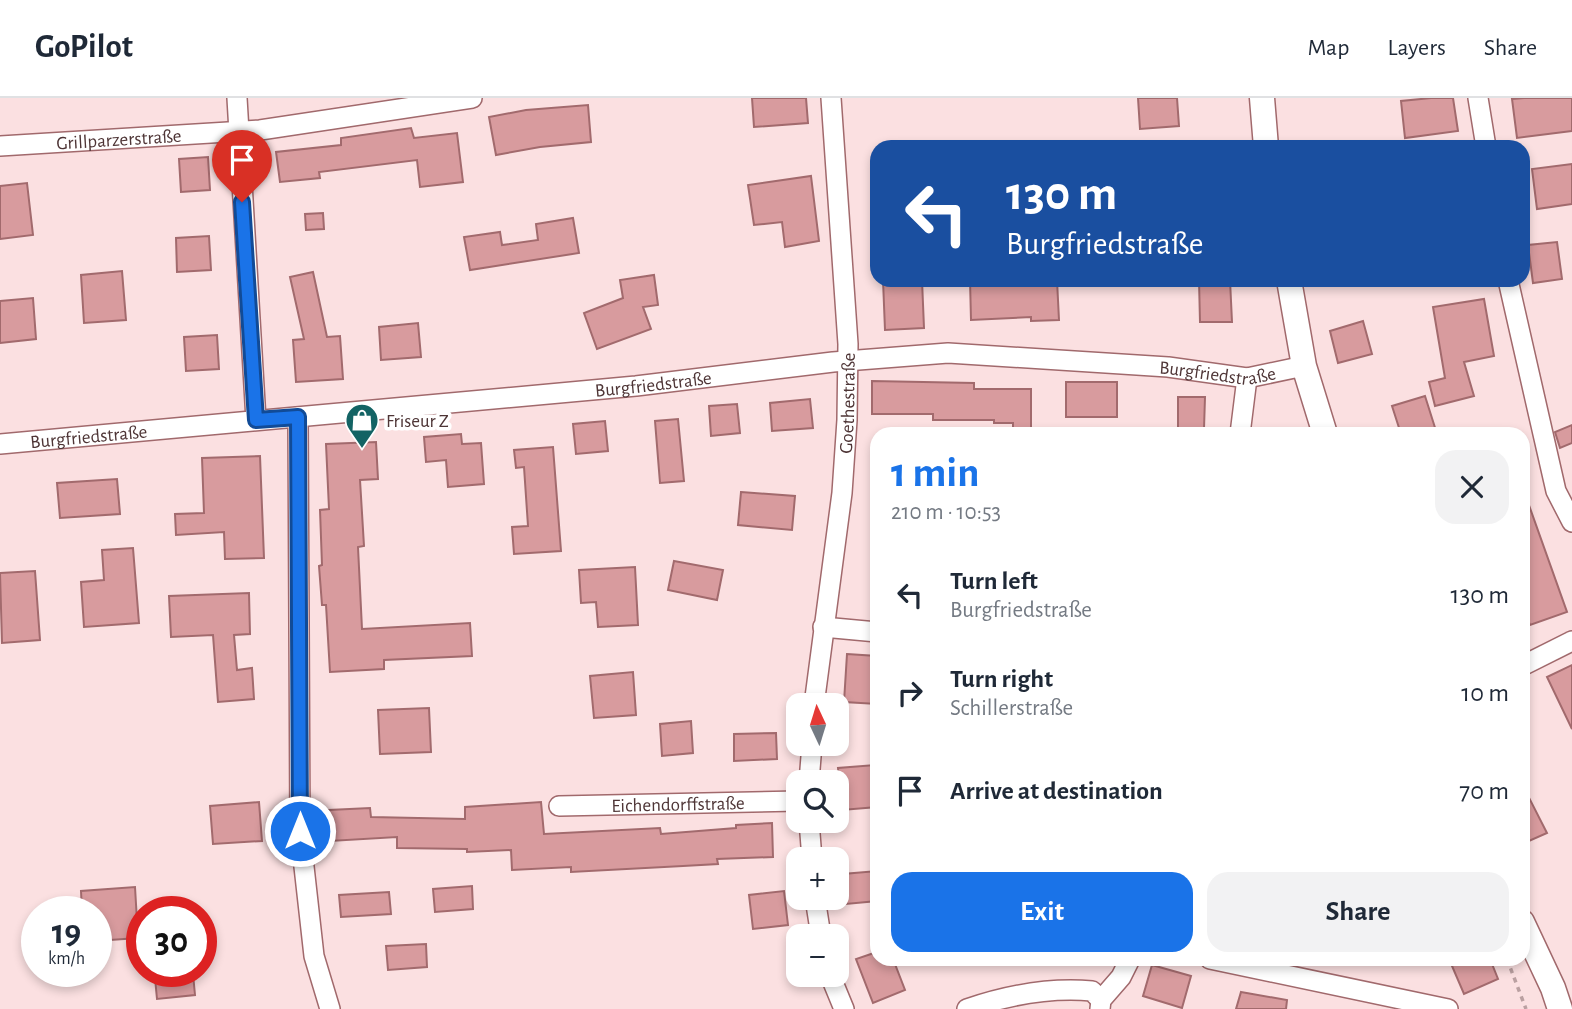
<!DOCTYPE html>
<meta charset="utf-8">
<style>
body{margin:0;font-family:"Alegreya Sans",sans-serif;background:#f2f2f3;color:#1f2937;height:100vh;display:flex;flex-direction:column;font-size:26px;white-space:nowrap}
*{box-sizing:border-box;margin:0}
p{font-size:23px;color:#747a83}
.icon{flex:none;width:38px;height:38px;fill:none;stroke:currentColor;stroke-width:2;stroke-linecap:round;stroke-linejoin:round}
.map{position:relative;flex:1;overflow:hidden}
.sheet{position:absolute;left:870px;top:329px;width:660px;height:539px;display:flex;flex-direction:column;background:#fff;border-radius:21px;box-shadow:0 4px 10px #0003}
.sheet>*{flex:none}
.top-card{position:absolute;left:870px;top:42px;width:660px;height:147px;border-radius:21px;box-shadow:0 4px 10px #0003;background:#1a4fa0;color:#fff;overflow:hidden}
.needle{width:46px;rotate:356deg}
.fabs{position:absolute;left:786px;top:595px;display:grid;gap:14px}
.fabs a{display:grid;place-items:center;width:63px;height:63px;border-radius:14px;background:#fff;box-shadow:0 4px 10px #0003;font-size:35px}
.speed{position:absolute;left:21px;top:798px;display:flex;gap:14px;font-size:35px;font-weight:700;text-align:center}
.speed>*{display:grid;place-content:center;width:91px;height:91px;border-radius:50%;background:#fff;box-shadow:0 4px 10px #0003;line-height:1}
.speed small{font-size:18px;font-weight:400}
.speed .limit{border:10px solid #d22;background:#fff;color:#111}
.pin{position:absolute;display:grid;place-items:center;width:60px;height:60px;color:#fff;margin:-72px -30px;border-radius:50% 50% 50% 0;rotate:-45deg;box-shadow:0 0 7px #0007}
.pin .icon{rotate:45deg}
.me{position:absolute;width:77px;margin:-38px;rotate:0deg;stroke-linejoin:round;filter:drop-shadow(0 0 5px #0008)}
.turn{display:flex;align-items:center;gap:24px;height:147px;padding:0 21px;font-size:32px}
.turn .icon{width:91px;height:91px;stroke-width:2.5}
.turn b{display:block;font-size:49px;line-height:60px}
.round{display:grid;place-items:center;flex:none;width:74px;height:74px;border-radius:21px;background:#f2f2f3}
.headline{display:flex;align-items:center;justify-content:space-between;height:119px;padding:0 21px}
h1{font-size:42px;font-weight:600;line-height:52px;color:#1a73e8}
.cta{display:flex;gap:14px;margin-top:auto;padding:14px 21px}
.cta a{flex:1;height:80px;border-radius:21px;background:#1a73e8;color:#fff;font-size:28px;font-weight:600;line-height:80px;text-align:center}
.cta a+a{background:#f2f2f3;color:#1f2937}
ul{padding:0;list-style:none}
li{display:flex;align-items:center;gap:21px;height:98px;padding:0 21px}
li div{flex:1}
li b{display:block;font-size:26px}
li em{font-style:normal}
header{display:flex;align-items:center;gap:42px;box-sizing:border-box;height:98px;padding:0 35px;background:#fff;border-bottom:2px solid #e0e1e3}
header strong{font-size:33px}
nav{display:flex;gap:38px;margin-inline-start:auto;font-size:24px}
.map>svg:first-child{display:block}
.building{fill:#d89b9e;stroke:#a26a6d;stroke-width:2}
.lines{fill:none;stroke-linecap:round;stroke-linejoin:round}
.minor-casing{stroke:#a1696c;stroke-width:22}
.tertiary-casing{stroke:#a1696c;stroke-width:27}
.path{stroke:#baa0a1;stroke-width:3.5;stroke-dasharray:5 5;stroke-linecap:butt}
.minor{stroke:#fff;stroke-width:19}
.tertiary{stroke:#fff;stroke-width:24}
.route-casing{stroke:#114b97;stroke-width:18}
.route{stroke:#1a73e8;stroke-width:12}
.labels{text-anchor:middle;stroke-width:7;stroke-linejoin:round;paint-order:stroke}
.street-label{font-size:19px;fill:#4e3536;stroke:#fff}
.poi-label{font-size:19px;fill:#4e3536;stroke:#fff;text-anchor:start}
</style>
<header>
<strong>GoPilot</strong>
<nav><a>Map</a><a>Layers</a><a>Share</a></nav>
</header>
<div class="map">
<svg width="1572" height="911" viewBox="0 0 1572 911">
<rect width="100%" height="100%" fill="#fbe0e1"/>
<g class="building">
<polygon points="752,0 806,0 808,25 754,29"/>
<polygon points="1138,0 1177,0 1179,28 1140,31"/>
<polygon points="1431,0 1453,0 1458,33 1405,40 1401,3"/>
<polygon points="1524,0 1572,0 1572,33 1517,40 1512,1"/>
<polygon points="588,7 591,44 540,49 496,57 489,19 526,12"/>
<polygon points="411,30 414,40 457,35 463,84 420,89 417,62 319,74 320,80 280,84 276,54 341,47 341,40"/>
<polygon points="208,59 210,92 181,94 179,61"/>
<polygon points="1572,66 1572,106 1537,111 1532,71"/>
<polygon points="811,78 819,143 785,149 782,124 754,127 748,87"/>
<polygon points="27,85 33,137 0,141 0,88"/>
<polygon points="323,115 324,131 306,132 305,116"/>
<polygon points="573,120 579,155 470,172 464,139 500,134 502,147 538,142 536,126"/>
<polygon points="209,138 211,172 177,174 176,140"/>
<polygon points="1557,144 1562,181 1533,185 1528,147"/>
<polygon points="122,173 126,222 84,225 81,177"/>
<polygon points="313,174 327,239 340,238 343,281 296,284 293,242 304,241 290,179"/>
<polygon points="654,177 658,207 643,209 651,231 597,251 584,215 623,200 620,182"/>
<polygon points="883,182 922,182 924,230 885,232"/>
<polygon points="970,182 1057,182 1059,222 1031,223 1031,219 971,222"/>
<polygon points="1199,182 1230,182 1232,224 1200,224"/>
<polygon points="33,200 36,241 0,245 0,203"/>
<polygon points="1484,201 1494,258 1464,264 1474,298 1435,308 1429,284 1445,280 1433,209"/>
<polygon points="1363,223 1372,256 1338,265 1330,233"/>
<polygon points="418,225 421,259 381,262 379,229"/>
<polygon points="217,237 219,271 186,273 184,239"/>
<polygon points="872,283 974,285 974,291 1031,291 1031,333 1013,332 1013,325 994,325 994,322 933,322 933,316 872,316"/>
<rect x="1066" y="284" width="51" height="35"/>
<polygon points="1425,298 1437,336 1401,336 1392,308"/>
<polygon points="1178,299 1205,299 1204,331 1178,330"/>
<polygon points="810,301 813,330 772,333 770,305"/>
<polygon points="737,306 740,335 711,338 709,308"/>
<polygon points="678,321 684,383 660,385 655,323"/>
<polygon points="605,323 608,353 576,356 573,326"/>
<polygon points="1572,327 1572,345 1560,350 1555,334"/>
<polygon points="461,336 462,346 481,345 484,386 448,389 446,362 426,364 424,339"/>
<polygon points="376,344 378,381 360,382 364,448 358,449 362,531 470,525 472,558 384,562 384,571 330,574 326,507 322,507 319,468 322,467 320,412 329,411 326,346"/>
<polygon points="553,349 561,453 514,456 512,429 528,428 524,369 516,370 514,352"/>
<polygon points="260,358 264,460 225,461 224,434 176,437 175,416 204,415 202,360"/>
<polygon points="117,381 120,416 60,420 57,385"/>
<polygon points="741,394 795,398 792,432 738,427"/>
<polygon points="1525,396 1567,514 1530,527 1522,505 1522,397"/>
<polygon points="133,450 139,525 84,529 81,484 104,482 102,452"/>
<polygon points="674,463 723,472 717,502 668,492"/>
<polygon points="635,469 638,527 598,529 596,504 581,505 579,472"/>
<polygon points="35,473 40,542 2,545 0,475"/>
<polygon points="249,495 250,536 234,537 237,572 252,570 254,601 218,604 213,537 171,539 169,498"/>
<polygon points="847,556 877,558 877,606 844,604"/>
<polygon points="1572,567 1572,631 1547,579"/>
<polygon points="633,574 636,617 594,620 590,578"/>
<polygon points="429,610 431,654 380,656 378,612"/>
<polygon points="691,623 693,655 662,658 660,626"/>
<polygon points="776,635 777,661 734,663 734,636"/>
<polygon points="875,667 877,709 842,712 838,670"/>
<polygon points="1522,686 1547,735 1522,746"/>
<polygon points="259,704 262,743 213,746 210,708"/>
<polygon points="541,704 544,736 660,730 661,736 736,730 736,727 772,725 773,759 717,761 718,766 683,768 571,774 571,769 512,772 511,752 467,754 467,751 397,750 397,739 330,743 329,712 370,710 371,719 465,721 465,709"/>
<polygon points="877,773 877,803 846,806 843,776"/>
<polygon points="472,788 473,811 435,814 433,791"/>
<polygon points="135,789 138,840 96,843 96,814 82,814 81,793"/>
<polygon points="784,793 788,827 753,831 749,797"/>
<polygon points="389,794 391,816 341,819 339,797"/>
<polygon points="426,846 427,869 388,872 386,848"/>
<polygon points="877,854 877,861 893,861 905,892 873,905 856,861"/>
<polygon points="1449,861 1490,861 1498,881 1464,896"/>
<polygon points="1152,867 1191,878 1182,910 1143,898"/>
<polygon points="193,876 195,897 157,901 155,880"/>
<polygon points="1241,894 1287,902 1286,911 1236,911"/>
</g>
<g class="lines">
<defs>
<g id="minor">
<polyline points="237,0 256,322"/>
<polyline points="1478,0 1486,49"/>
<path id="s1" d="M 0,48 L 260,32 L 472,0"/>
<polyline points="1508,182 1556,393 1572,424"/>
<polyline points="298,319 300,733 314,858 330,911"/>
<polyline points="1240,336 1247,280"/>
<path id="s2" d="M 0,346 L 636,288 L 833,264 L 948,255 L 1168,269 L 1247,280 L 1304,268"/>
<polyline points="823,529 877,534"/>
<polyline points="1522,568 1572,543"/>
<path id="s3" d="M 814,607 L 842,395 L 847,322 L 848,246 L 831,0"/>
<polyline points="809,684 812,646"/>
<path id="s4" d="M 559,708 L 798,703"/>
<polyline points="809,723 812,761"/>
<polyline points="815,800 821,838"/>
<polyline points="1210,861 1448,911"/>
<polyline points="830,877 844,911"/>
<path d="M 967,911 C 1008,897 1049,889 1092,893 L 1101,902"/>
<polyline points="1100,911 1101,902 1121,879 1130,861"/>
</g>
<g id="tertiary">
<polyline points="1262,0 1266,49"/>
<polyline points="1289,182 1304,268 1325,336"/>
<polyline points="1522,824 1553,890 1560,911"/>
</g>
</defs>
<use href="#minor" class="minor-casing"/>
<use href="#tertiary" class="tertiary-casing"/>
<polyline class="path" points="1507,861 1526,911"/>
<use href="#minor" class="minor"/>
<use href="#tertiary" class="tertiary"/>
</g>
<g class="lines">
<defs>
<polyline id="route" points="242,104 256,322 298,319 300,733"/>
</defs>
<use href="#route" class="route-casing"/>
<use href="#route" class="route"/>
</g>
<defs>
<symbol id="shop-pin" viewBox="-11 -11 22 30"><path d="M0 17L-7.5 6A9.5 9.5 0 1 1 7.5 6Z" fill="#136364" stroke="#fff"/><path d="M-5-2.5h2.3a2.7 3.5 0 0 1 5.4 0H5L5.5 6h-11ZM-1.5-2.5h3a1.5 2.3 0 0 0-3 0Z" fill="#fff"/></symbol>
</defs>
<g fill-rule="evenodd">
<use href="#shop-pin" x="343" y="303" width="38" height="52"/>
</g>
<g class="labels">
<g class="street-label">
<text dy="7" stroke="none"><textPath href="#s1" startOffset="119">Grillparzerstraße</textPath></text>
<text dy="7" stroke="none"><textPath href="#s2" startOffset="1223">Burgfriedstraße</textPath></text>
<text dy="7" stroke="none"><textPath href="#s2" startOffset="656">Burgfriedstraße</textPath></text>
<text dy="7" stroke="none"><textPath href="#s3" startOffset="304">Goethestraße</textPath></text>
<text dy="7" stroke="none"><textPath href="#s2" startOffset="89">Burgfriedstraße</textPath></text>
<text dy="7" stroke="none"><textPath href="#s4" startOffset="119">Eichendorffstraße</textPath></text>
</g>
<g class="poi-label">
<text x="386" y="329">Friseur Z</text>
</g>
</g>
</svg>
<div class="fabs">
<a><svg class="needle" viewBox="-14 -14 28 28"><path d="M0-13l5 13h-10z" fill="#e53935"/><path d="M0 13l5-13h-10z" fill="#747a83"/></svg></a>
<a><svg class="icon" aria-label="search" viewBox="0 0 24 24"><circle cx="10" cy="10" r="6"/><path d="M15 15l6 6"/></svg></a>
<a>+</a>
<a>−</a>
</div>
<div class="speed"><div>19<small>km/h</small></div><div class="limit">30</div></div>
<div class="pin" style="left:242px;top:104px;background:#d93025"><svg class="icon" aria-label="arrive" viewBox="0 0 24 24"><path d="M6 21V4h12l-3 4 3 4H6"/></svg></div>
<svg class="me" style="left:300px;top:733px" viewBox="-20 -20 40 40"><circle r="17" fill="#1a73e8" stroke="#fff" stroke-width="3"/><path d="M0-11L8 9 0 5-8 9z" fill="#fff"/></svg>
<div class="top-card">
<div class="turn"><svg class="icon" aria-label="left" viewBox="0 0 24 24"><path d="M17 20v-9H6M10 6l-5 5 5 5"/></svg><div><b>130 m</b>Burgfriedstraße</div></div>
</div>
<section class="sheet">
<div class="headline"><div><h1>1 min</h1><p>210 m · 10:53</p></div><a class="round"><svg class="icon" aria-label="close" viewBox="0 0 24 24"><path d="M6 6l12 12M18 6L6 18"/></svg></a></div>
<ul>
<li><svg class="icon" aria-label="left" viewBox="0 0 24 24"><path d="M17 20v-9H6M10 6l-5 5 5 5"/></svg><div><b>Turn left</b><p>Burgfriedstraße</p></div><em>130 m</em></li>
<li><svg class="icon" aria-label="right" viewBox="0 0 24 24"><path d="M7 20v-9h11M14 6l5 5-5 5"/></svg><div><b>Turn right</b><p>Schillerstraße</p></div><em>10 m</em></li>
<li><svg class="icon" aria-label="arrive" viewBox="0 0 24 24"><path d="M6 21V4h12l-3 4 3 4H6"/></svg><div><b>Arrive at destination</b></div><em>70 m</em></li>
</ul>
<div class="cta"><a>Exit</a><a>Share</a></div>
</section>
</div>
